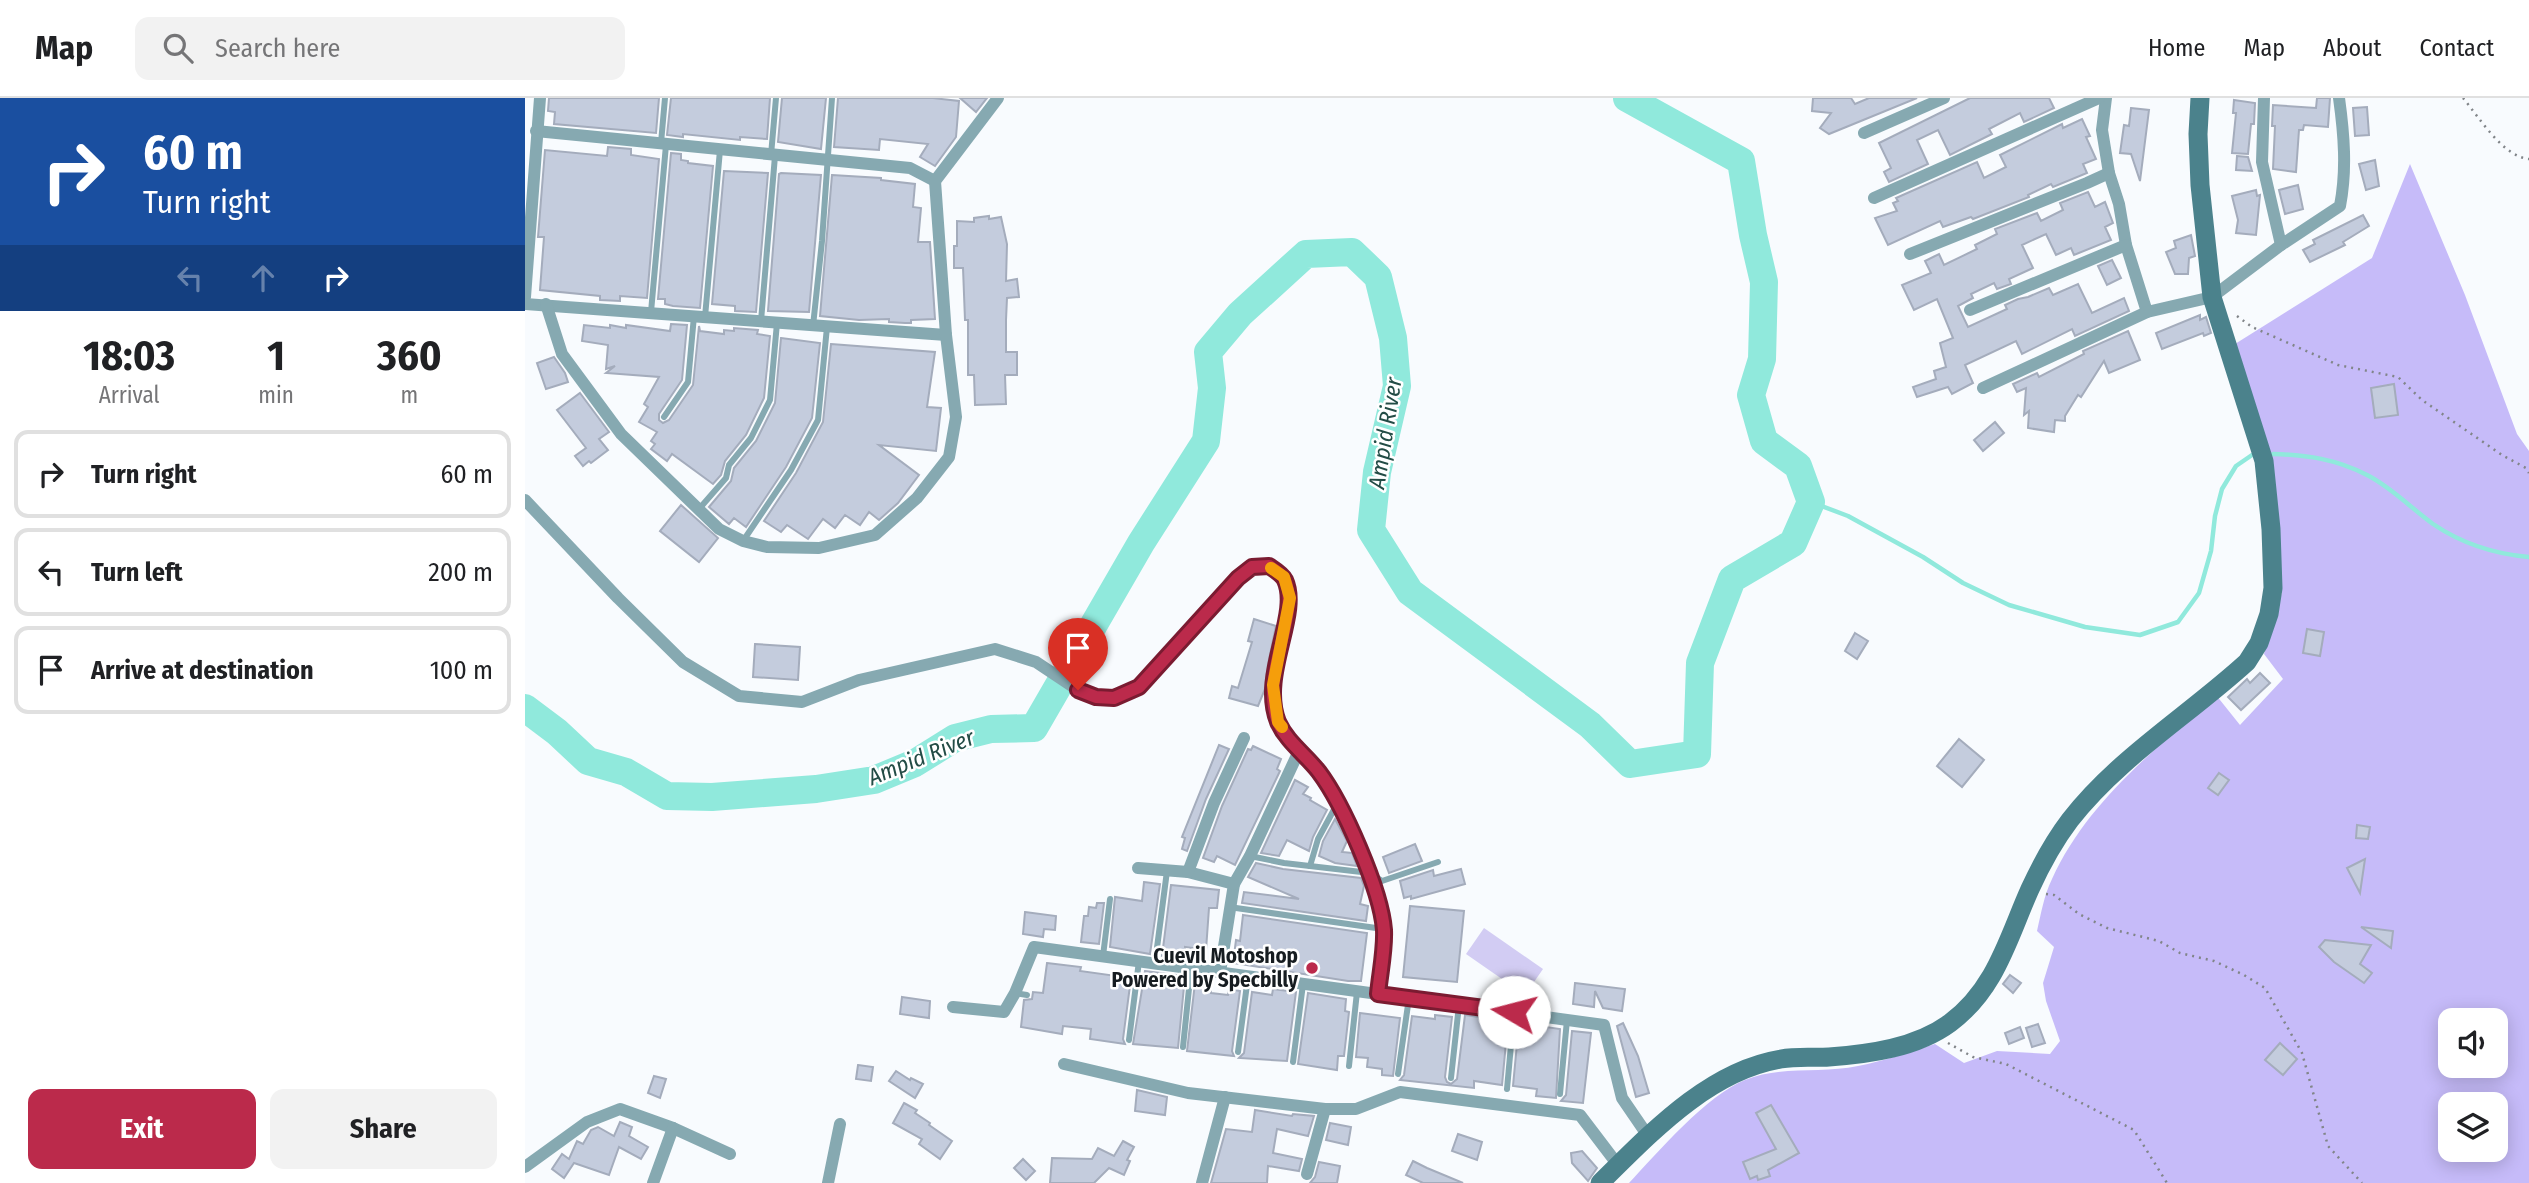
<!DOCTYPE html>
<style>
body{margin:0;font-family:"Fira Sans Condensed",sans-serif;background:#f2f2f2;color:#202124;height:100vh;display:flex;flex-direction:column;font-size:26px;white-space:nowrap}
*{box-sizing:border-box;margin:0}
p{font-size:23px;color:#757577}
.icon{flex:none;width:38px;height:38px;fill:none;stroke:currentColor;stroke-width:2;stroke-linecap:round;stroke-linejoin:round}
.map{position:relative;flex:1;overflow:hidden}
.details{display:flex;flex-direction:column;background:#fff;width:525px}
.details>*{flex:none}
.guide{background:#1a4fa0;color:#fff;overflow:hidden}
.fabs{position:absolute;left:1913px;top:910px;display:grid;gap:14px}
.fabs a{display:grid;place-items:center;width:70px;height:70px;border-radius:14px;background:#fff;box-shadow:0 4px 18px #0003;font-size:35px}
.pin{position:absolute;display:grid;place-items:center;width:60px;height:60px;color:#fff;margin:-72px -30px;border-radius:50% 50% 50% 0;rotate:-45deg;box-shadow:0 0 7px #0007}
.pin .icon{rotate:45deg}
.me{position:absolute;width:77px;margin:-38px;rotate:278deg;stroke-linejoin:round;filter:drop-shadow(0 0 5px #0008)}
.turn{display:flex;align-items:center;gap:24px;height:147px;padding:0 28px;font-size:32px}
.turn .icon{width:91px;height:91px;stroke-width:2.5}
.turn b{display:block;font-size:49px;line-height:60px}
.lanes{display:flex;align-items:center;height:66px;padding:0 28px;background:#0003;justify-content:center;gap:35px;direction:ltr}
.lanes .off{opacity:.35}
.eta{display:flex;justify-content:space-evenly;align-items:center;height:119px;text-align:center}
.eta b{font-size:42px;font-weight:700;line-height:49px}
.primary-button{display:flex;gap:14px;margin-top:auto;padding:14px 28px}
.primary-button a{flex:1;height:80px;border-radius:14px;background:#bb2a4b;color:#fff;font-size:28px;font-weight:700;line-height:80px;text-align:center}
.primary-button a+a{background:#f2f2f2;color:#202124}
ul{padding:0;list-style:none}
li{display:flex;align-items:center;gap:21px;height:88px;margin:0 14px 10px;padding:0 14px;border:4px solid #e0e0e0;border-radius:14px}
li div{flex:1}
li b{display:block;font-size:26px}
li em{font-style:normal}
header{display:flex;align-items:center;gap:42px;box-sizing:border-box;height:98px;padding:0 35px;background:#fff;border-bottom:2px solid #e0e0e0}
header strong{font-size:33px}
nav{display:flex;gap:38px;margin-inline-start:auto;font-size:24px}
.search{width:490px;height:63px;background:#f2f2f2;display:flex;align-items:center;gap:18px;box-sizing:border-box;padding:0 24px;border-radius:14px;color:#757577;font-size:26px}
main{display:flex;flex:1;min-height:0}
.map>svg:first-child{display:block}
.green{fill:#d2ccf3}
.forest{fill:#c6bbf9;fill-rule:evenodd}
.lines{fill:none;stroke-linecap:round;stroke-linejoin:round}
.stream{stroke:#90e9dc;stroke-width:4.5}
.river{stroke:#90e9dc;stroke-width:28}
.building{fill:#c4ccdd;stroke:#a4acbc;stroke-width:2}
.path{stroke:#818589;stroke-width:2.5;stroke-dasharray:2 5;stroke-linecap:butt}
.lane{stroke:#86a9b1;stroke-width:6}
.street{stroke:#86a9b1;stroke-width:12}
.secondary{stroke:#4b828c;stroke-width:19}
.route-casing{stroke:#7a1b31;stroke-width:18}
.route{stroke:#bb2a4b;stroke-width:12}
.slow{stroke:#f59e0b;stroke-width:12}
.poi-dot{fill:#bb2a4b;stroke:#fff;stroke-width:2.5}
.labels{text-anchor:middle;stroke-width:5;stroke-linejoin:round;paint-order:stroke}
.poi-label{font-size:21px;font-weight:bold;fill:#161c20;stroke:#fff;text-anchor:end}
.water-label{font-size:23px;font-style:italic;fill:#234c46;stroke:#fff}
</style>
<header>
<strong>Map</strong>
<div class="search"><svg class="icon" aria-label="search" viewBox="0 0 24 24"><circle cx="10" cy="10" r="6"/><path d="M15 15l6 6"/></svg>Search here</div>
<nav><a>Home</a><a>Map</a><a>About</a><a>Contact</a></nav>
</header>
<main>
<section class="details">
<div class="guide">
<div class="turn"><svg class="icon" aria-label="right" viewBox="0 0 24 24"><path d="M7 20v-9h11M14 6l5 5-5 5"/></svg><div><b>60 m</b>Turn right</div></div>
<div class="lanes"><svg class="icon off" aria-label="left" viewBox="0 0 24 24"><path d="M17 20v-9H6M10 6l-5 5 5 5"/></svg><svg class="icon off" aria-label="ahead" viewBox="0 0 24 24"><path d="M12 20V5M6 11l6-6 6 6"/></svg><svg class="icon" aria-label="right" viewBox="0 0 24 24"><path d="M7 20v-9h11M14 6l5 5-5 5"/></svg></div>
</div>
<div class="eta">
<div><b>18:03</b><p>Arrival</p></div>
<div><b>1</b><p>min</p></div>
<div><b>360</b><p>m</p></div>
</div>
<ul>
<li><svg class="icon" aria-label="right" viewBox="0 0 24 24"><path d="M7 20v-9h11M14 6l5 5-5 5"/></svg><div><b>Turn right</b></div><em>60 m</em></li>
<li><svg class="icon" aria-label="left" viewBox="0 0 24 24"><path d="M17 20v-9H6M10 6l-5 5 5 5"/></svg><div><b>Turn left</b></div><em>200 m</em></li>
<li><svg class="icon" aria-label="arrive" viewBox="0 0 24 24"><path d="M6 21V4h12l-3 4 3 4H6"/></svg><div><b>Arrive at destination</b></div><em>100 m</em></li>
</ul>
<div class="primary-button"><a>Exit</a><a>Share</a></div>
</section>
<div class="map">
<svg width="2004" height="1085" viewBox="0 0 2004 1085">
<rect width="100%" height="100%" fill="#f8fbfe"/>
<polygon class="green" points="959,830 1018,871 1000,897 941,856"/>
<path class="forest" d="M 1885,66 L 1940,197 L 1992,336 L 2004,353 L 2004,1085 L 1104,1085 C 1133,1054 1182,997 1220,982 C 1256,967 1296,976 1333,968 C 1359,963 1385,954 1410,946 L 1439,965 L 1472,953 L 1525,956 L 1535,943 L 1521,903 L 1518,885 L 1529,849 L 1512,833 C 1516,816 1519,797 1527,781 C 1562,704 1630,652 1691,597 L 1715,627 L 1758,581 L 1739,556 L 1757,494 L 1710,246 L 1847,160 ZM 1925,922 L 1970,922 L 1970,968 L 1925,968 ZM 1925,1006 L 1970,1006 L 1970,1052 L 1925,1052 Z"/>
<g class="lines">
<g class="stream">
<path d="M 1748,356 C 1782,357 1811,361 1842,377 C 1866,389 1886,410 1908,426 C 1936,445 1969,456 2004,459"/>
<polyline points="1286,404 1323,418 1398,459 1438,485 1484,507 1560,529 1615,537 1653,524 1674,495 1686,453 1690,418 1697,391 1711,368 1727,357"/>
</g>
<polyline class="river" points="0,610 32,634 63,663 101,674 142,698 187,699 291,691 349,682 390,665 430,640 466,631 509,630 616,445 681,343 687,290 683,254 715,216 781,156 827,154 853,179 868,240 872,288 852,374 846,432 885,494 1065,627 1105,666 1172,656 1175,565 1207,481 1268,445 1286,404 1273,368 1239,343 1226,297 1237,261 1239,184 1228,137 1216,63 1102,0"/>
</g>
<g class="building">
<polygon points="24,0 134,0 131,35 29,26 30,14 23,13"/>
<polygon points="146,0 245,0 242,41 215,39 215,42 158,36 158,39 142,37"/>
<polygon points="257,0 301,0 296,51 253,44"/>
<polygon points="313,0 408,0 434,3 431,39 410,68 395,59 403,46 355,41 354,52 309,49"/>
<polygon points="435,0 462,0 451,14"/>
<polygon points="1288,0 1326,0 1330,6 1344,0 1392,0 1304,36 1295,30 1306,15 1287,13"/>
<polygon points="1445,0 1524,0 1529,10 1499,24 1495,15 1464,31 1467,36 1425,57 1413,32 1392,42 1403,66 1364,84 1359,74 1366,70 1354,45"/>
<polygon points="1792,0 1805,0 1803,29 1779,27 1778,32 1774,32 1771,74 1748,71 1750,28 1747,28 1748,7 1791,10"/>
<polygon points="1709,2 1730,5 1729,26 1726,26 1723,56 1707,55 1711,15 1708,15"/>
<polygon points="1842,9 1844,37 1830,38 1828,10"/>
<polygon points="1606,10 1624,12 1615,83 1606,56 1595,55 1599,27 1604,28"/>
<polygon points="1557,21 1565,38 1561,39 1571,61 1558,66 1562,75 1528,89 1526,86 1503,97 1504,99 1448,121 1446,119 1418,129 1415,123 1363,147 1350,120 1372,113 1368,105 1373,103 1371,100 1452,64 1459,80 1481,69 1475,57 1537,26 1538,30"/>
<polygon points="83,49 106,51 106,57 134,61 122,200 95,198 95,203 75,202 75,198 15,192 19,139 13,139 20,52 82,58"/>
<polygon points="146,55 156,56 156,62 163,63 163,65 188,68 175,210 148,208 140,206 140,201 133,201"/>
<polygon points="1712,58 1723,59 1727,73 1711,72"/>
<polygon points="1850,62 1854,88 1841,92 1834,66"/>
<polygon points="199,73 243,75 231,214 210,213 210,208 187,206"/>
<polygon points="256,75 296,77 284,214 243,213 254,76"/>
<polygon points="307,77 356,80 356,82 390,86 388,109 396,110 393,144 405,144 410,221 386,222 386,225 380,225 364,224 364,221 334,222 295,218"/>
<polygon points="1773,87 1778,111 1760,116 1754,92"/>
<polygon points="1731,92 1732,98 1735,97 1731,137 1711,135 1713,122 1707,98"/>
<polygon points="1563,94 1570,109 1580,104 1588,125 1580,129 1586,142 1549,157 1546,150 1531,157 1521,136 1497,147 1508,170 1484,181 1486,186 1472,191 1469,185 1446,196 1448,200 1433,208 1443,229 1482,211 1480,207 1493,201 1503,199 1524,190 1528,197 1553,186 1567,215 1599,200 1604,213 1550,238 1547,231 1497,256 1491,243 1440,267 1448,285 1427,296 1423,289 1392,299 1388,289 1411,281 1409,273 1421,269 1415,245 1428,240 1412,201 1389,212 1377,187 1406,175 1400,163 1414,156 1419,167 1452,151 1450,147 1472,136 1470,131 1512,115 1516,123 1538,112 1535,105"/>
<polygon points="1838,117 1844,128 1818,144 1820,147 1785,164 1778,152 1790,146 1788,142"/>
<polygon points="464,118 464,121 476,119 482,146 481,183 492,181 494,199 482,200 481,222 481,254 492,254 492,277 480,277 481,306 450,307 449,277 443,277 443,222 440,222 438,170 429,170 429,148 432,148 432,123 449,124 449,120"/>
<polygon points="1666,137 1670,158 1664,160 1663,176 1650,176 1641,154 1651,150 1649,143"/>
<polygon points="1587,162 1596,180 1582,187 1573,168"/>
<polygon points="1675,217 1675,222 1681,219 1686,235 1679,238 1678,235 1637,251 1631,235"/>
<polygon points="146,226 162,227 157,282 134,316 134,322 138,325 144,322 168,287 174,228 175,233 199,236 199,232 209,233 209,230 233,232 232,236 245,238 239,300 221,337 200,363 196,377 188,386 147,356 142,363 126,351 130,346 126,343 132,334 114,324 123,309 119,306 134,279 81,275 90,268 81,271 83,247 57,243 59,227 85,230 85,227 101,230 101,227 145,233"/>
<polygon points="1603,233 1615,262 1584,275 1579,263 1556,299 1553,297 1540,318 1540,323 1530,322 1529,334 1503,330 1504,313 1499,317 1501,290 1492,294 1488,286 1512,275 1514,279 1559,256 1558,253"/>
<polygon points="256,240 295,245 287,320 261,369 221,429 209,420 204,426 184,409 206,383 209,370 231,343 250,305"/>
<polygon points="306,246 410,254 402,309 416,310 411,353 354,347 394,377 373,405 354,422 344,414 335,427 320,417 310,430 298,421 283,441 262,427 256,434 239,423 271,375 298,324"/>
<polygon points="29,259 40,275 43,284 21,291 12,265"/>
<polygon points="1869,286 1873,317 1850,320 1846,290"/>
<polygon points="55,295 84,334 74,341 83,352 66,365 64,363 58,368 50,358 61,350 32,312"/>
<polygon points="1470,324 1479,335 1458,353 1449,342"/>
<polygon points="156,407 193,440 174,464 135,433"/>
<polygon points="729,521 751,528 743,566 740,591 733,608 704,600 707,588 713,590 727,544 723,543"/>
<polygon points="1782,531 1799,534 1795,558 1778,555"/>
<polygon points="1330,535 1343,543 1332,561 1320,553"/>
<polygon points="230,546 275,549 273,582 228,579"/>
<polygon points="1735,575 1745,585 1716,612 1703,599 1722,581 1725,585"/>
<polygon points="1434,641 1459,662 1437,689 1412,668"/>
<polygon points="694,647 704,651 681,701 662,753 657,751 660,740 657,739"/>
<polygon points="728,648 756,661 752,671 755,673 710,767 692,758 689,764 678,760 697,708 723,651 726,652"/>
<polygon points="1694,675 1704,682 1693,697 1683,690"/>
<polygon points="770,682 783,689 778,696 786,700 785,702 802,712 788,739 784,753 762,742 754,758 736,755"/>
<polygon points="810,721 822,743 817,754 827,755 832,768 810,765 794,758 798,743"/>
<polygon points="1832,727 1845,729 1843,741 1831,740"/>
<polygon points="890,746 897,763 864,775 858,759"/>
<polygon points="1840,761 1835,795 1822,770"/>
<polygon points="731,765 758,771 836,780 839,788 835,806 843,808 841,823 717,805 719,794 774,801 723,779"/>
<polygon points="936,771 940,786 886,801 886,798 879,800 875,783 908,772 909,778"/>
<polygon points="619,784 635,786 625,856 585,849 590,799 617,803"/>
<polygon points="646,787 694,792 692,810 684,810 681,852 660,849 660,861 637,858"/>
<polygon points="572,805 579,805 574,846 556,844 559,818 563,818 564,809 571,810"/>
<polygon points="885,808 939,813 932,884 878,879"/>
<polygon points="500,814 531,818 530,832 519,831 518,839 498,836"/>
<polygon points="718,817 842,835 836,883 823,883 708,865 711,842 715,843"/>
<polygon points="1836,829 1868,833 1866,850"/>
<polygon points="1800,842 1846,847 1835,866 1847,875 1839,885 1809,864 1794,849"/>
<polygon points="522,865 556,869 555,873 606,880 598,941 600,946 565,941 566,931 538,928 537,936 496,929 499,902 507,901 508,894 518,895"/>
<polygon points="620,873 660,878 653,950 608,946"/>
<polygon points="1485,877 1496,885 1488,895 1478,886"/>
<polygon points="670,885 686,886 686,895 703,897 704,891 715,893 707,953 709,958 662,953"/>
<polygon points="1050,885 1100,891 1097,913 1078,910 1070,893 1069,909 1048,906"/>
<polygon points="748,891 771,894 762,963 714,960 719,955 727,894 747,897"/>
<polygon points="783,895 821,901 820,913 824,914 819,958 813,958 812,972 773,966"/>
<polygon points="377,899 405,903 404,920 375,916"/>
<polygon points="835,915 875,920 868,978 857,977 857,971 842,969 843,960 831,959"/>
<polygon points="910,917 927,919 920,979 922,984 926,986 932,981 940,917 983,923 977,987 949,983 949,990 875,982 879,977 887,918 910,921"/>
<polygon points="994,925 1035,931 1031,1000 1011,998 1012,991 988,988"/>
<polygon points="1098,925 1113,958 1124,995 1111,999 1092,928"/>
<polygon points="1513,926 1520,945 1507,949 1501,930"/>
<polygon points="1495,929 1499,940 1484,946 1480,935"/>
<polygon points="1047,933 1066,935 1058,1005 1036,1003 1041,997"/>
<polygon points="1755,945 1772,961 1758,977 1740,962"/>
<polygon points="333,967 348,969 346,983 331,981"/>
<polygon points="371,973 385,982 386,980 398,986 390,1000 364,983"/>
<polygon points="129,978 141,981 135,1000 123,995"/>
<polygon points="612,992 642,999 640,1017 610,1013"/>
<polygon points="379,1005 392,1012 390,1015 405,1025 404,1027 427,1043 415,1061 394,1046 397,1041 368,1025"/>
<polygon points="1246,1007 1274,1055 1243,1072 1245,1078 1233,1082 1232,1078 1225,1081 1218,1064 1251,1051 1231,1015"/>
<polygon points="730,1012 767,1018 768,1016 789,1018 783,1038 752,1031 748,1055 777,1061 774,1073 743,1068 742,1085 686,1085 701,1031 727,1034"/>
<polygon points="95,1024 107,1029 104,1038 123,1049 116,1061 94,1049 84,1077 49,1065 39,1080 27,1071 37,1056 44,1061 52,1043 58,1046 66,1032 73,1029 89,1038"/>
<polygon points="805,1025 826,1029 823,1047 801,1042"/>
<polygon points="933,1036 957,1044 952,1062 927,1053"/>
<polygon points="598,1043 609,1049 602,1062 605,1063 599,1077 584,1070 569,1085 525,1085 527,1060 567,1061 573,1050 589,1058"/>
<polygon points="1057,1053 1072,1070 1063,1083 1047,1065 1046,1055"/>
<polygon points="498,1061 510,1073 501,1082 489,1070"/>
<polygon points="888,1063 902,1070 938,1085 898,1085 881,1077"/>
<polygon points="794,1064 815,1068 812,1085 785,1085 790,1079"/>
</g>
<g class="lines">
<g class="path">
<path d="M 1938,0 C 1954,19 1978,59 2004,61"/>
<polyline points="1712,218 1727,229 1813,267 1873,279 1897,302 1977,357 2001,370 2004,375"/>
<polyline points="1521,796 1529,797 1554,816 1582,830 1634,843 1655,855 1689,863 1719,877 1740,890 1777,955 1803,1048 1837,1085"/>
<polyline points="1423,945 1448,959 1481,966 1609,1032 1642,1085"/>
</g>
<g class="lane">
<polyline points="136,45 140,0"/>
<polyline points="246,57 251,0"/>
<polyline points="126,214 141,47"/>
<polyline points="180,219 195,52"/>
<polyline points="236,223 250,58"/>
<polyline points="288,228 297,143 307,0"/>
<polyline points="139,319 163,284 169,218"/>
<polyline points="174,411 201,380 204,367 226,340 245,302 252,225"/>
<polyline points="218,443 266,372 293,322 302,229"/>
<polyline points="725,758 759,765 845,775 857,783 913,764"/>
<polyline points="785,768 793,741 812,706"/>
<polyline points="704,809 858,831"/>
<polyline points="578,858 585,801"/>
<polyline points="630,865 642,773"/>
<polyline points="490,895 502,897"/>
<polyline points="604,942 614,863"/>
<polyline points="658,949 666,871"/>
<polyline points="713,954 723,879"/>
<polyline points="768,964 778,886"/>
<polyline points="824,968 832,894"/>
<polyline points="873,976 884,900"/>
<polyline points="926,980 934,907"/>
<polyline points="982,991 989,914"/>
<polyline points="1035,996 1042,922"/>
</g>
<g class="street">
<polyline points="1581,0 1577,32 1584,75 1594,106 1601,147 1622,214"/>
<polyline points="1739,0 1737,64 1756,147"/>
<polyline points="11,33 385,70 410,83"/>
<polyline points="1339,35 1419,0"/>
<polyline points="1349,100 1574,0"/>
<polyline points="1385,156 1562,85 1584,75"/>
<polyline points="0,199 15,0"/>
<polyline points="0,206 421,237"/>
<polyline points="21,206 37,256 96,336 194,431 218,443 242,449 294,450 350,437 392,400 424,359 431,319 421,237 410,83 473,0"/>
<polyline points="1445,212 1601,147"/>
<path d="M 1458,290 L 1622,214 L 1687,199 L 1756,147 L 1815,108 C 1822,72 1819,36 1814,0"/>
<path d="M 0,402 L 93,500 L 158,564 L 214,598 L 277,604 L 334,582 L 470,551 L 511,564 L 553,592 L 571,599 L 589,600 L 614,589 L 713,480 L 727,469 L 744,468 C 750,472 757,476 760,482 C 776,516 734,577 754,624 C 762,644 781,657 794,674 C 818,706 856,792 858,832 C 860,852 855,875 854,896"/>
<polyline points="613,770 663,774 709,786 695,874"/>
<polyline points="663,774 689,705 719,640"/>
<polyline points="709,786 725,758 774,653"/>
<polyline points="428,909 479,914 490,895 509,849 1079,927 1097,1000 1123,1038"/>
<polyline points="539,966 663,995 800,1011 831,1011 875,994 1055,1017 1093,1067"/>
<polyline points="0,1069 62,1024 95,1011 148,1030 205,1056"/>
<polyline points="782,1076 800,1011"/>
<polyline points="128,1085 148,1030"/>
<polyline points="303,1085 315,1026"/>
<polyline points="677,1085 700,999"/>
</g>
<path class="secondary" d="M 1075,1085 C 1125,1036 1183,973 1256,961 C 1272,958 1288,960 1304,959 C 1344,956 1391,950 1425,925 C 1471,891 1483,840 1505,791 C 1516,767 1529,743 1545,722 C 1593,660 1664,617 1722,564 L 1734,545 L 1744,516 L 1748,490 L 1746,431 L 1739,363 L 1687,199 L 1675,87 L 1673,36 L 1675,0"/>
</g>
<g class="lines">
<defs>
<path id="route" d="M 553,592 L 571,599 L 589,600 L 614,589 L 713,480 L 727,469 L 744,468 C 750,472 757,476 760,482 C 776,517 734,577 753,624 C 762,644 781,657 794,674 C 818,706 856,792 859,832 C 860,852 855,875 853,896 L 989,914"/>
</defs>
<use href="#route" class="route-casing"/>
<use href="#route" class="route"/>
<polyline class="slow" points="746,470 759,479 765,500 748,587 753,624 757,629"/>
</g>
<circle class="poi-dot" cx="787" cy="870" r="7"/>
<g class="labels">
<g class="poi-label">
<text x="773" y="865">Cuevil Motoshop<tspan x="773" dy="24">Powered by Specbilly</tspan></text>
</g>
<g class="water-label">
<text transform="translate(860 335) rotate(-81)" y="8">Ampid River</text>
<text transform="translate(396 659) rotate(-22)" y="8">Ampid River</text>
</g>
</g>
</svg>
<div class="fabs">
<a><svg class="icon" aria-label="sound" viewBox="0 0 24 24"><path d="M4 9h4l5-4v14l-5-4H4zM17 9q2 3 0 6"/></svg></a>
<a><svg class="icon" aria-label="layers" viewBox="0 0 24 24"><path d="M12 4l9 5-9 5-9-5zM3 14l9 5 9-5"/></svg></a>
</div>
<div class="pin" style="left:553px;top:592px;background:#d93025"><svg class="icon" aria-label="arrive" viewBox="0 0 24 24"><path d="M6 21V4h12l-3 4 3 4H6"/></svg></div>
<svg class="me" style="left:989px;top:914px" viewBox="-20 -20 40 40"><circle r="19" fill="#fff"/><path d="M0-13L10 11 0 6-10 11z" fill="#bb2a4b"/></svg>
</div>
</main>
